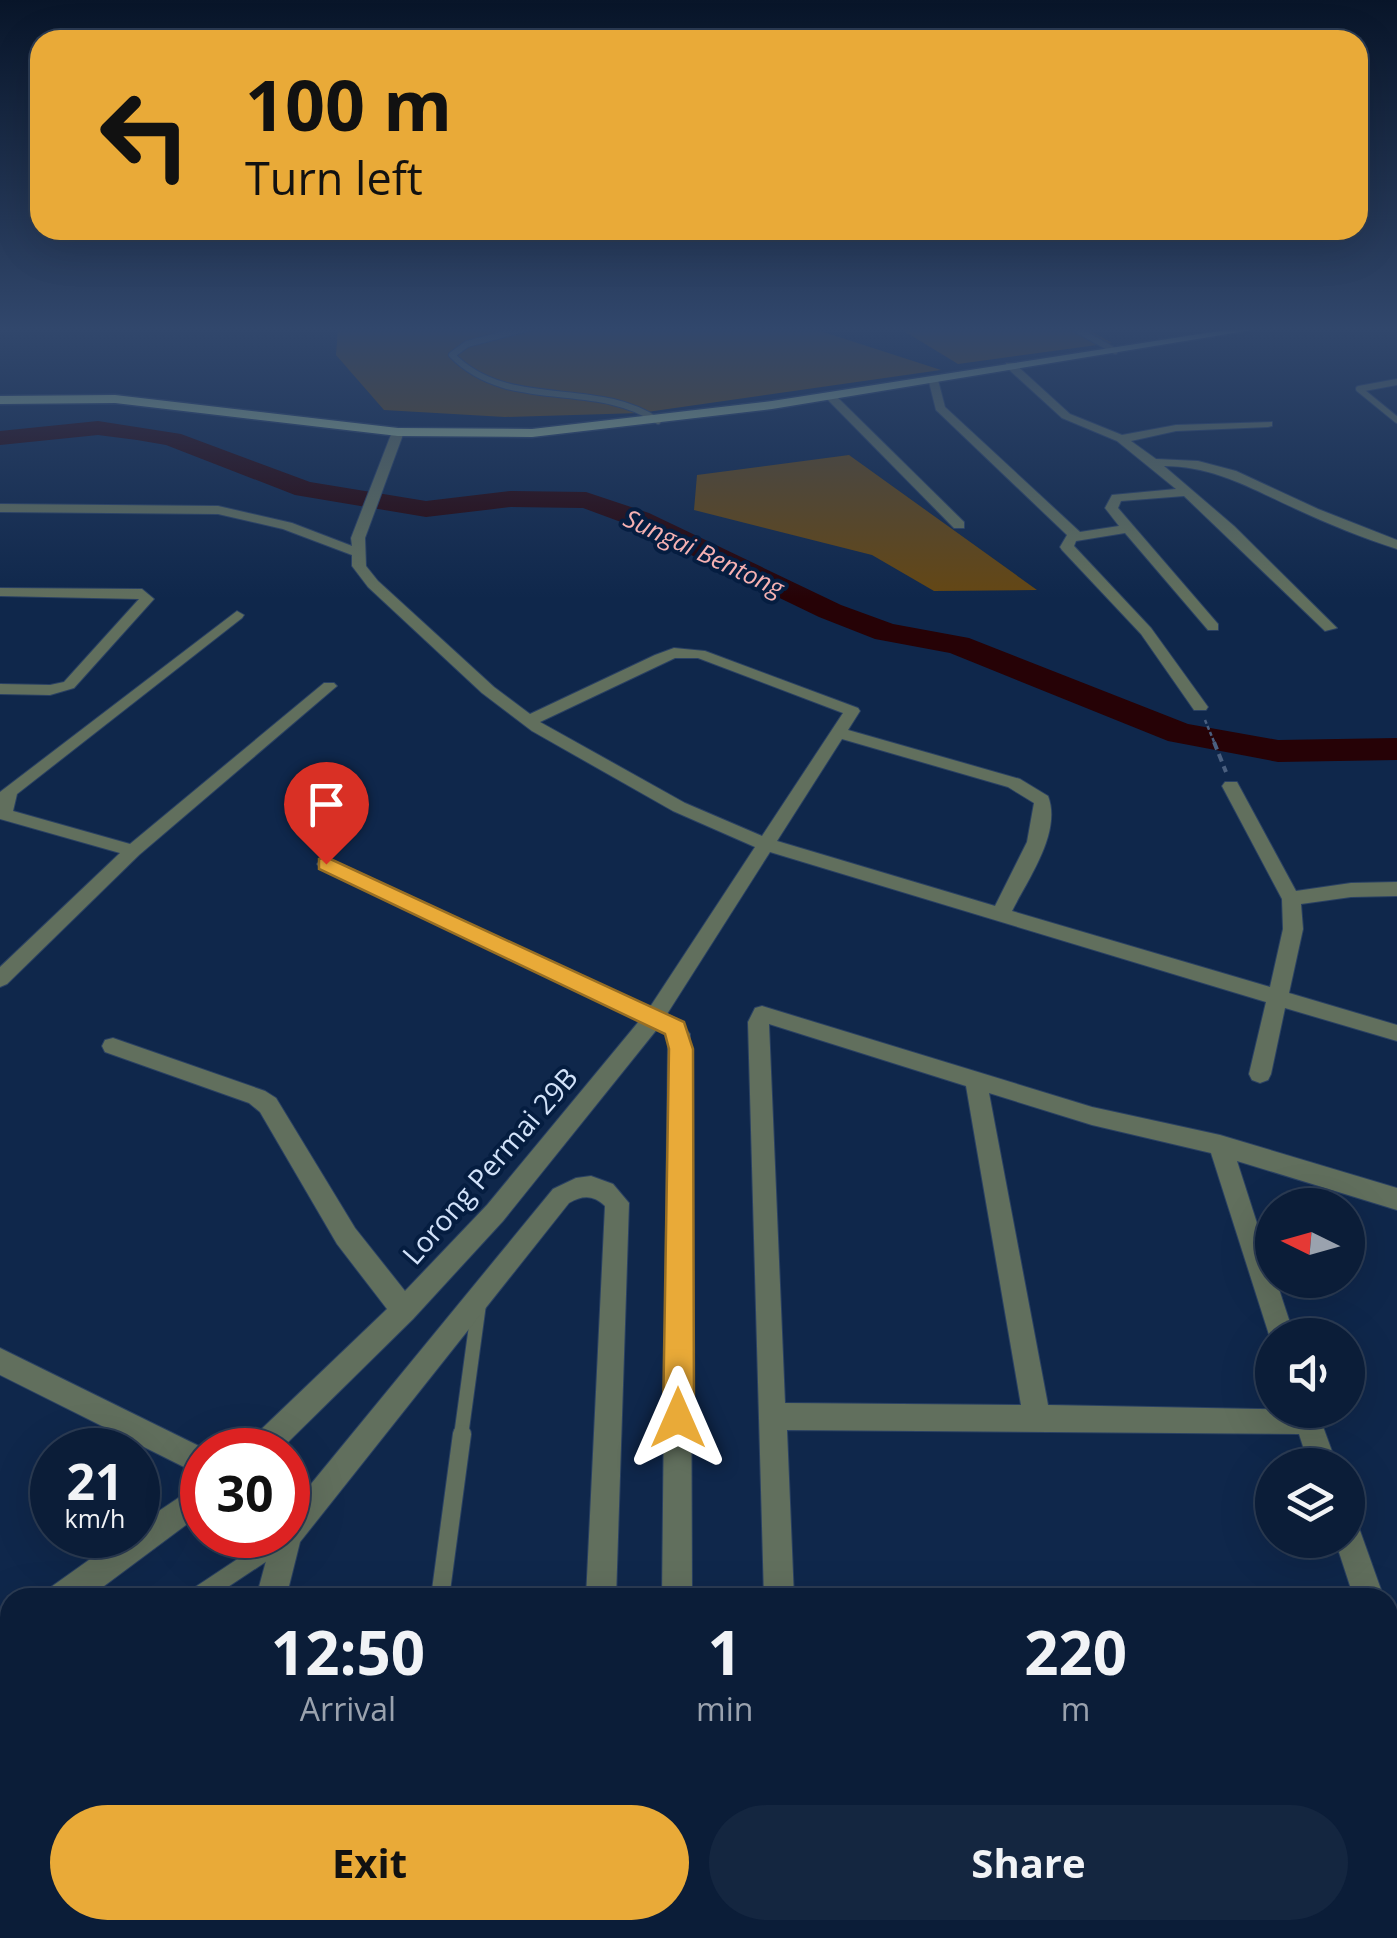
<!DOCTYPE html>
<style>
body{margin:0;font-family:"Open Sans",sans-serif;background:#142640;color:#f1f3f6;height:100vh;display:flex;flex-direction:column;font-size:38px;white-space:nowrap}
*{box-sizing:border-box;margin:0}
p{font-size:32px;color:#9aa2ae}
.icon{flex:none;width:55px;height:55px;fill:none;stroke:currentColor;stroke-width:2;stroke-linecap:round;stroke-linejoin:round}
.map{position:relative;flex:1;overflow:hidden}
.drawer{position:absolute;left:0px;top:1588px;width:1398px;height:352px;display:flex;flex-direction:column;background:#0b1d38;border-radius:30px 30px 0 0;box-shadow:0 10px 40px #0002,0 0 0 2px #2b3b53}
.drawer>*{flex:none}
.guide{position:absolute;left:30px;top:30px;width:1338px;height:210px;border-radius:30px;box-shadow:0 10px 40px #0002,0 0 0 2px #2b3b53;background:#e9aa38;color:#111;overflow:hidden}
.needle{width:65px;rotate:275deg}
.buttons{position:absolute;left:1255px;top:1188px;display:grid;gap:20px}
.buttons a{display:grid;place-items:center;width:110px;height:110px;border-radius:50%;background:#0b1d38;box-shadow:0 10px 40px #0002,0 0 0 2px #2b3b53;font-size:50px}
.speed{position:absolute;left:30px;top:1428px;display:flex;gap:20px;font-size:50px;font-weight:700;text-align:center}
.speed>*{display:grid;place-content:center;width:130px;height:130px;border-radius:50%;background:#0b1d38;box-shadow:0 10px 40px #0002,0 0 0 2px #2b3b53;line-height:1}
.speed small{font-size:25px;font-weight:400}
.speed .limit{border:15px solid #d22;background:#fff;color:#111}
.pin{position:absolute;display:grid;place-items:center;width:85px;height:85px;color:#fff;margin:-102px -42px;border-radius:50% 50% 50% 0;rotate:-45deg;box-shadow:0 0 10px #0007}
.pin .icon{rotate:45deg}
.me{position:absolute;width:110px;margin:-55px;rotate:0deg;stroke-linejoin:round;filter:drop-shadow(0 0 8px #0008)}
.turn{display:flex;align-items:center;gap:35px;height:210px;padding:0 50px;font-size:45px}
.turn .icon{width:130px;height:130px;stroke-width:2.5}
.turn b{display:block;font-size:70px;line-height:85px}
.eta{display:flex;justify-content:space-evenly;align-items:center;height:170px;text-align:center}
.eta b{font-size:60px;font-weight:700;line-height:70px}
.primary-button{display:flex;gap:20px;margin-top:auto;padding:20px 50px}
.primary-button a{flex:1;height:115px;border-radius:60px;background:#e9aa38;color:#111;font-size:40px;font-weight:700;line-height:115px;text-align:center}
.primary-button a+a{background:#142640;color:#f1f3f6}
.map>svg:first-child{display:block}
.green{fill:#654713}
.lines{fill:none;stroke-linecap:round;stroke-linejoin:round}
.river{fill:#260206;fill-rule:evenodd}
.lane-far2-casing{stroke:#2a4163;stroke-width:8}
.lane-far1-casing{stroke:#2a4163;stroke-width:16}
.lane-casing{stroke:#2a4163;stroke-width:20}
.street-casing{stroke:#2a4163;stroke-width:2}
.primary-casing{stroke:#2a4163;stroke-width:3}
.path-far1{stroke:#4a5f7f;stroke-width:2.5;stroke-dasharray:4 2.5;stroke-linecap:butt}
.path{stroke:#4a5f7f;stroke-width:4;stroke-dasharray:8 5;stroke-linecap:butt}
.lane-far2{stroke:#616f5d;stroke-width:6}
.lane-far1{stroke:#616f5d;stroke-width:14}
.lane{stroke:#616f5d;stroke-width:18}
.street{fill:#616f5d;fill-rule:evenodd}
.primary{fill:#9ab690;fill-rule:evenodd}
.route{fill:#e9aa38;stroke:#976e24;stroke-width:2.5}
.labels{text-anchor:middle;stroke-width:8;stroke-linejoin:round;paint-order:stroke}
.far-water-label{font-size:25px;font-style:italic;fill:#f6b1b2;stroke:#051d40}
.street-label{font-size:28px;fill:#d2e2f9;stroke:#051d40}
</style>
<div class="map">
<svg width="1397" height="1938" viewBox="0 0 1397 1938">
<rect width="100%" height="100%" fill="#0f274b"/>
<g class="green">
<polygon points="338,328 811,328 941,370 640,413 505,417 384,410 336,355"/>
<polygon points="899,328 1085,328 1112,343 958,364"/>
<polygon points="849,455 1037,590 934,591 872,555 694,510 697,475"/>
</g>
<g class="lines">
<polygon class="river" points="98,421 181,434 310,482 426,501 511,491 586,492 649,513 841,605 893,624 969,638 1188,724 1278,740 1397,738 1397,760 1278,762 1168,741 950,653 875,639 819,617 629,525 583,508 511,507 426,517 295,495 166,445 137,440 98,435 0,445 0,431"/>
<defs>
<g id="lane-far2">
<path d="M 528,328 L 467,344 L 452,355 C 509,413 595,378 658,421"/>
<polyline points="1074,328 1115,351"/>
<polyline points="1397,382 1359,389 1397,420"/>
</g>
<polyline id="lane-far1" points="461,1436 479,1304"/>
<g id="lane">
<polyline points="195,1598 281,1541"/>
<polyline points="440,1598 462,1434"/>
<polyline points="0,1937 10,1905"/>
<polyline points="395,1938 396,1930"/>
</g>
<g id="street">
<path d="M 1006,363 L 1014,363 L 1070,414 L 1122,435 L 1176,425 L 1272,422 L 1272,426 L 1268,427 L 1176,431 L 1131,441 L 1156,459 L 1198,461 L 1236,471 L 1318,509 L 1397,540 L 1397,549 C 1363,538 1328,524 1296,509 C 1252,489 1214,466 1164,466 L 1234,526 L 1337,628 L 1325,631 L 1184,496 L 1121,501 L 1118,508 L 1218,624 L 1218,630 L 1208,630 L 1125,533 L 1076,541 L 1074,546 L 1151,628 L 1208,707 L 1206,710 L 1194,710 L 1141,634 L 1062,550 L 1060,547 L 1067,535 L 936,410 L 928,378 L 937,376 L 945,407 L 1080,532 L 1119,526 L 1105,508 L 1112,495 L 1176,489 L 1117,441 L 1062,418 L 1006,367 Z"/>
<polygon points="826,394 834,394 964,522 964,528 954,528 826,398"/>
<path d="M 398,429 L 404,432 L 365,538 L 366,566 L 378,581 L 494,687 L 530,714 L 655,655 L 674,648 L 705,651 L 858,708 L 860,711 L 848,730 L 1020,779 L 1048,796 C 1062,832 1028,879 1012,911 L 1270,987 L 1283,929 L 1282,899 L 1222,786 L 1225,782 L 1237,782 L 1296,891 L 1351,883 L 1397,882 L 1397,896 L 1351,897 L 1301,904 L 1303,929 L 1289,993 L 1397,1025 L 1397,1041 L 1285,1008 L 1271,1074 L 1268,1080 L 1260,1083 L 1252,1080 L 1249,1074 L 1266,1002 L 770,852 L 667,1014 L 677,1019 L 690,1034 L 692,1598 L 662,1598 L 668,1037 L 658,1028 L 503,1221 L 413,1319 L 280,1450 L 246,1450 L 250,1440 L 387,1309 L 337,1244 L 260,1112 L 249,1103 L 105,1052 L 102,1046 L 105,1040 L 113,1038 L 265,1091 L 276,1098 L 355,1228 L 405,1291 L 487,1205 L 640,1020 L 320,868 L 317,864 L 320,860 L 332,860 L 650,1007 L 755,847 L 673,811 L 532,731 L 482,693 L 368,587 L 352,566 L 352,555 L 283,529 L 218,514 L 0,512 L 0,504 L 218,506 L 292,523 L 352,546 L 351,538 L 392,432 ZM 675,658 L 698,658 L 843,713 L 762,836 L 685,803 L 540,722 ZM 842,739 L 1008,787 L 1034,803 L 1027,842 L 995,906 L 777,841 Z"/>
<polygon points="0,588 142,589 154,599 74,688 50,695 0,694 0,684 50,685 64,682 139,599 0,596"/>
<polygon points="237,611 244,615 242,618 17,794 13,811 130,844 324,683 334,683 337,686 139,855 7,984 0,987 0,967 120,853 0,819 0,792"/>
<path d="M 762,1006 L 1092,1107 L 1220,1135 L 1397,1188 L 1397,1210 L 1237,1161 L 1272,1270 L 1272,1280 L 1276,1280 L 1294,1335 L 1272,1335 L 1272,1344 L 1211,1153 L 1092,1125 L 989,1093 L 1048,1405 L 1317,1410 L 1337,1465 L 1309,1465 L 1299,1434 L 787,1430 L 794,1598 L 764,1598 L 748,1022 L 755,1008 ZM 769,1024 L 966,1086 L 1021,1405 L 785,1403 Z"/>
<path d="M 591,1176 L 613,1184 L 629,1203 L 616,1598 L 586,1598 L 605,1206 C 593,1195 583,1195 569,1203 L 300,1542 L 286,1598 L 256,1598 L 273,1535 L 288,1535 L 288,1512 L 553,1189 L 576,1178 Z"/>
<polygon points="0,1348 207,1450 202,1450 202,1476 0,1375"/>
<polygon points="202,1482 202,1513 88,1598 47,1598 51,1587 124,1535 138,1535 138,1525"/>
<polygon points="1348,1521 1358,1525 1384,1598 1354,1598 1335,1540 1348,1540"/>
<polygon points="10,1614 10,1646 0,1650 0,1618"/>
<polygon points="1388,1636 1397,1639 1397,1694 1388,1690"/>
<rect x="1388" y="1744" width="9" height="32"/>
<polygon points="179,1930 215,1930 213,1938 177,1938"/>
<polygon points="570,1930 606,1930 605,1938 569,1938"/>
<rect x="656" y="1930" width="36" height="8"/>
<rect x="771" y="1930" width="36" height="8"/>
</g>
<polygon id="primary" points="1238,328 1264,328 772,409 532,437 398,436 115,403 0,404 0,396 115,395 398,428 532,429 772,401"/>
</defs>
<use href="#lane-far2" class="lane-far2-casing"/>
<use href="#lane-far1" class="lane-far1-casing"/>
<use href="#lane" class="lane-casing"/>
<use href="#street" class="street-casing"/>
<use href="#primary" class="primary-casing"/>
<polyline class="path-far1" points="1205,720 1215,744"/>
<polyline class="path" points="1214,742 1226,772"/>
<use href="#lane-far2" class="lane-far2"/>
<use href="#lane-far1" class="lane-far1"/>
<use href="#lane" class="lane"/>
<use href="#street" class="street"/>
<use href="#primary" class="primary"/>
</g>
<linearGradient id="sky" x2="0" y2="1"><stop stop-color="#081529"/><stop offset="0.55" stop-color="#31476c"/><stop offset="1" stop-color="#31476c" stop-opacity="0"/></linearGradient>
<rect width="1397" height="599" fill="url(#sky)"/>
<polygon class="route" points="326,857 684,1022 693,1049 694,1418 689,1429 678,1434 668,1429 663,1418 669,1049 665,1034 319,869 319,859"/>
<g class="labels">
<g class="far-water-label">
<text transform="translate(704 553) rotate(25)" y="9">Sungai Bentong</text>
</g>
<g class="street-label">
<text transform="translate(490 1166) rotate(-49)" y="10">Lorong Permai 29B</text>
</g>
</g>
</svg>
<div class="buttons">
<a><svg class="needle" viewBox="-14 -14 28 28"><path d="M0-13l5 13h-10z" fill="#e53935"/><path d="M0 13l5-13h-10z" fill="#9aa2ae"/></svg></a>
<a><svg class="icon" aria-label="sound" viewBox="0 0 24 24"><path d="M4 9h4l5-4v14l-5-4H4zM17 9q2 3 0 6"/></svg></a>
<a><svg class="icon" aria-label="layers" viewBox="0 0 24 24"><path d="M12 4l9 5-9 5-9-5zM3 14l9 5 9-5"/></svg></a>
</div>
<div class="speed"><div>21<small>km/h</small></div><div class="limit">30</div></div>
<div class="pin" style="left:326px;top:864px;background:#d93025"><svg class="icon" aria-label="arrive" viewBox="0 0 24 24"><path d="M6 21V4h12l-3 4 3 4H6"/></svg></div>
<svg class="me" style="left:678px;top:1418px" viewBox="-20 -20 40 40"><path d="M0-17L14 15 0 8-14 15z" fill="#e9aa38" stroke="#fff" stroke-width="4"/></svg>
<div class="guide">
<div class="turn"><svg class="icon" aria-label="left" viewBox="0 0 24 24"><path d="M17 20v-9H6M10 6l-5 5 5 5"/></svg><div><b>100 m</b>Turn left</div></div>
</div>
<section class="drawer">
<div class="eta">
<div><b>12:50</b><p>Arrival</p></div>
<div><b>1</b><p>min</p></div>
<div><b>220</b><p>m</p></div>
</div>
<div class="primary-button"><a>Exit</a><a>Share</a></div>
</section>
</div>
